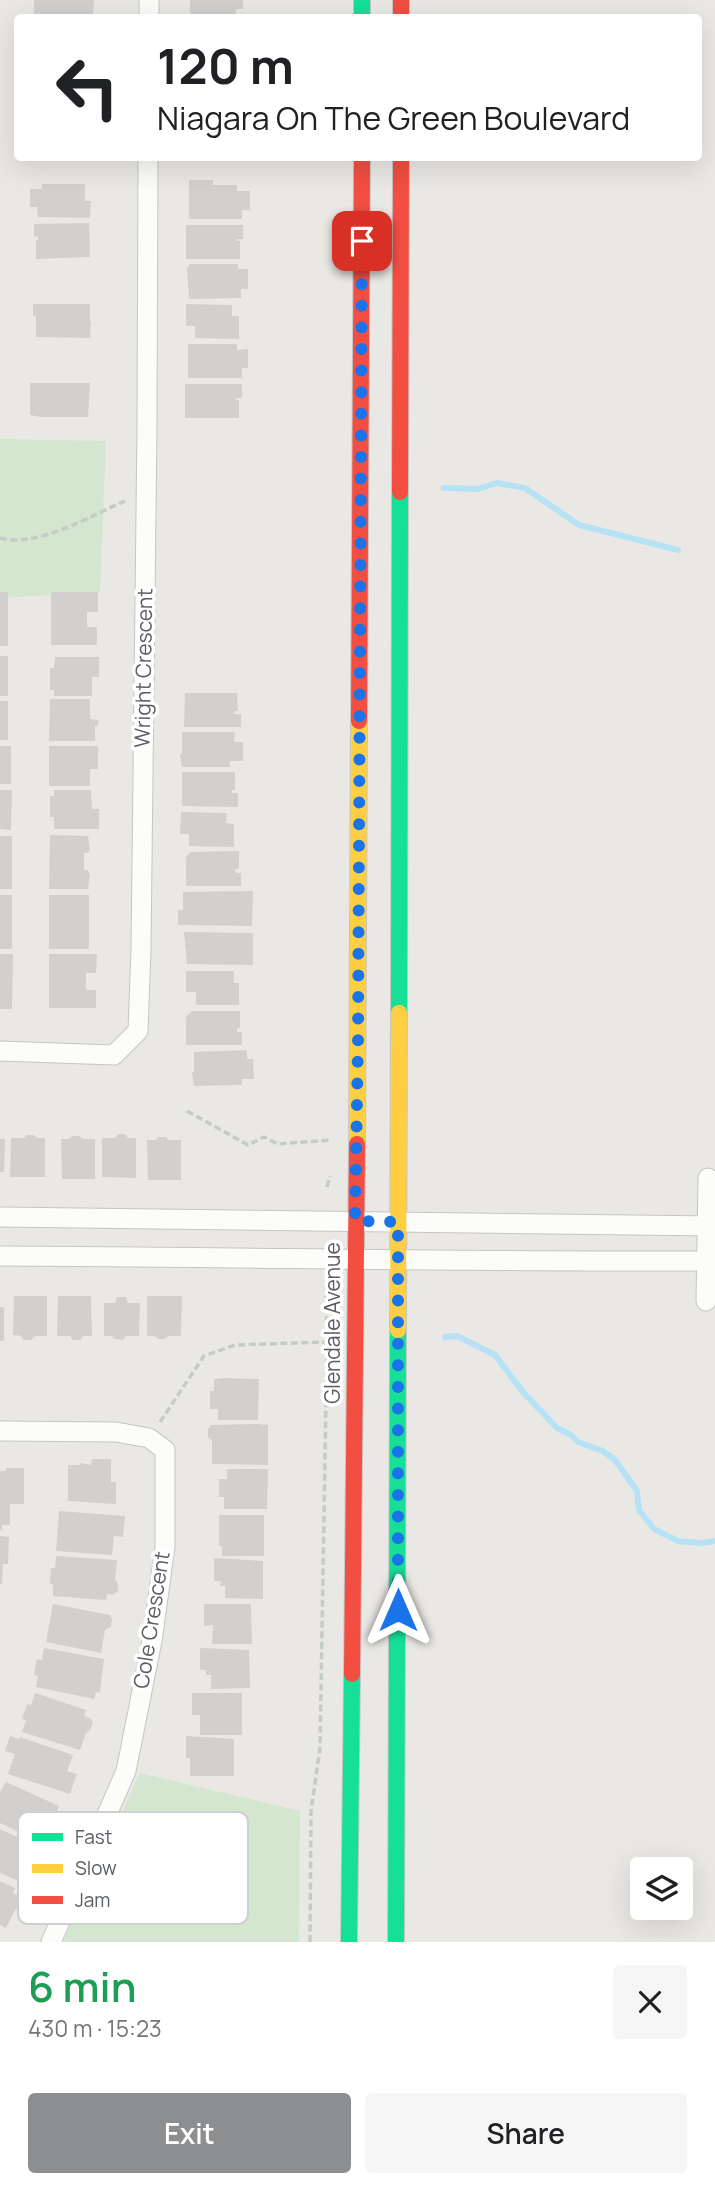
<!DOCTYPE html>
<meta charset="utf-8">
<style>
body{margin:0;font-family:Manrope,sans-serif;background:#f6f6f6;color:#202124;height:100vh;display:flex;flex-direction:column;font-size:26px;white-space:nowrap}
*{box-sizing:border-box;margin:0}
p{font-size:23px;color:#757577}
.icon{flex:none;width:38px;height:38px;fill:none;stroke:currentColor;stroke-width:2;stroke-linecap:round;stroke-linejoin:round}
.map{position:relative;height:1942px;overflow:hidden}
.drawer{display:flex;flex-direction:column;background:#fff;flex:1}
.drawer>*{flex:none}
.guide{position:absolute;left:14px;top:14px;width:688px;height:147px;border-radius:7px;box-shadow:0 7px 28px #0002;background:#fff;color:#202124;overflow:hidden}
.buttons{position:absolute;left:630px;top:1857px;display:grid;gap:14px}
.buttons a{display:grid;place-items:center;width:63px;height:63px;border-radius:7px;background:#fff;box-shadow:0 7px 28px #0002;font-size:35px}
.pin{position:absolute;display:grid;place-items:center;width:60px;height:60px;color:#fff;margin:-30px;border-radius:14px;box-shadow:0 4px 10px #0006}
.me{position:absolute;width:77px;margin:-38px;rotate:0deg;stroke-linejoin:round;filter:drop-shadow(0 0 5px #0008)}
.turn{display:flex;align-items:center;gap:24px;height:147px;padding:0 28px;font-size:32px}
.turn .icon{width:91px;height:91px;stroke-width:2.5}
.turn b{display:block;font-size:49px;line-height:60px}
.round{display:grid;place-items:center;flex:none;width:74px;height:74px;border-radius:7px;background:#f6f6f6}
.headline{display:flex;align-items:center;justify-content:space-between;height:119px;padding:0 28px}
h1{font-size:42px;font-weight:600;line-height:52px;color:#1e9e55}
.button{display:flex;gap:14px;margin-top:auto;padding:14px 28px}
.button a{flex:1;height:80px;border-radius:7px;background:#8c8e90;color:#fff;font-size:28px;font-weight:600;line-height:80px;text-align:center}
.button a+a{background:#f6f6f6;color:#202124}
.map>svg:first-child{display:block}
.green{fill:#d4e6cf}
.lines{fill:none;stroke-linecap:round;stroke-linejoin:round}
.stream{stroke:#b7e2f6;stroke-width:6}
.building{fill:#d2d0ce}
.street-casing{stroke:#c5c5c4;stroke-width:21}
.fast-casing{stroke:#c6c6c6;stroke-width:18}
.slow-casing{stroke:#c6c6c6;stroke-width:18}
.jam-casing{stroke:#c6c6c6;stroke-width:18}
.path{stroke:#c5cbc7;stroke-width:3.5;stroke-dasharray:7 3.5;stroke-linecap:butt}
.street{stroke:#fcfcfb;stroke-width:19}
.fast{stroke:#16e098;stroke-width:16}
.slow{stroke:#ffcf43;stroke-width:16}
.jam{stroke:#f24e42;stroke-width:16}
.route{stroke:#1a73e8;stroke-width:12;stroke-dasharray:0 21.6}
.labels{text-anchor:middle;stroke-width:7;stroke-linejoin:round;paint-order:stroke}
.street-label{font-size:21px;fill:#5a5e62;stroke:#fff}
.key{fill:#fff;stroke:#cecfd0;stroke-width:2}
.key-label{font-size:19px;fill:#5a5e62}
</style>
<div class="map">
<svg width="715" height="1942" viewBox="0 0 715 1942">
<rect width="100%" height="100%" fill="#eae8e4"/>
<g class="green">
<polygon points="0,439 106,441 100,592 0,598"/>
<polygon points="140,1773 300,1811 299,1942 63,1942"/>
</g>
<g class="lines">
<g class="stream">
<polyline points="444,488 478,489 497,483 525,488 579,525 678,550"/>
<polyline points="445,1337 457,1336 495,1355 523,1392 557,1428 571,1435 578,1442 603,1451 616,1461 637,1491 639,1510 654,1529 678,1541 702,1543 715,1541"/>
</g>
</g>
<g class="building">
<polygon points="34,0 94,0 93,18 44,18 44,14 34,15"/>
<polygon points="190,0 243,0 243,9 236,9 236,18 190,18"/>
<polygon points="189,180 213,180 213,185 237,185 237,191 250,191 250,210 242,210 242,219 189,219"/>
<polygon points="42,184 85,184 85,201 91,201 90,218 38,217 37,207 30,207 30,189 42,189"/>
<polygon points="89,223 90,257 36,259 36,240 38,240 38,236 34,237 34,224"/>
<polygon points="186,225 243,225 243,239 237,239 237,241 240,241 240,259 186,259"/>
<polygon points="189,264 238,264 238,269 248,269 248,289 241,289 241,298 189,299 187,267 189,267"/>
<polygon points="33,304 90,304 90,322 91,322 90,338 36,337 36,316 33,316"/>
<polygon points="186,304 232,305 232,316 239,316 239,339 195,338 195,326 186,326"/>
<polygon points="188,344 237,344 237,350 248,349 248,368 242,368 242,378 188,378"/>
<polygon points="30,383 90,383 88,417 41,417 30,415"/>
<polygon points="185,384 242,384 242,398 236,398 237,400 239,400 239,418 185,418"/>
<rect x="0" y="592" width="8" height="54"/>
<polygon points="51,592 98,592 98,612 87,612 87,627 97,627 97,645 51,645"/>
<rect x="0" y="656" width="8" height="40"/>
<polygon points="55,657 99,657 99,677 92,677 92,696 54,696 54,690 50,690 50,668 54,668"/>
<polygon points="185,693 237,693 238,711 234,711 234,714 241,714 241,727 184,727"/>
<polygon points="50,699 90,699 90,719 98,720 98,726 95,726 95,741 49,741"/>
<rect x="0" y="701" width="8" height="39"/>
<polygon points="182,732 235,732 234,742 243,742 243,761 230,761 230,767 182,767 180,754 182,754"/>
<rect x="0" y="746" width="11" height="38"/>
<polygon points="49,746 98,746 98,769 90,769 90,786 49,786"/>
<polygon points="182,772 235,772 235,790 232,790 232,793 238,793 238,807 182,806"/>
<polygon points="0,790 12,790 11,830 0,829"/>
<polygon points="54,790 91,790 92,809 99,809 99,829 54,829 54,817 50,817 50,796 54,796"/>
<polygon points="181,812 227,813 226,823 234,824 234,847 189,846 189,834 180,834"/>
<polygon points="50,835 88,836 90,849 88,853 84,853 84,870 88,870 90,875 88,889 49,889"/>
<rect x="0" y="836" width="12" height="53"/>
<polygon points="239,851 239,869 235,869 236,873 241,873 241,886 186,886 186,857 191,852"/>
<polygon points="253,891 252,926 178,925 178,910 183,910 183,892"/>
<rect x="0" y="895" width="12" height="54"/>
<rect x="49" y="895" width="40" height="54"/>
<polygon points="184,932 253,933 253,965 187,964"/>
<polygon points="0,954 13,954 12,1009 0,1009"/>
<polygon points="49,954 97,954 96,973 86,973 86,990 96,990 96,1008 49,1008"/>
<polygon points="186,971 234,971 234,983 239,983 239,1005 196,1005 196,992 186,992"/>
<polygon points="192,1011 240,1011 240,1028 237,1028 237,1032 242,1032 242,1045 186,1045 186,1017"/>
<polygon points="247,1050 247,1059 253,1059 254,1079 242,1079 242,1085 194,1086 192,1072 194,1072 194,1052"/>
<polygon points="118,1134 125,1134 128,1138 136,1138 136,1178 102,1177 102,1138 116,1138"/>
<polygon points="27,1135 33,1135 37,1138 45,1138 45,1177 10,1177 11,1138 24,1138"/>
<polygon points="72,1136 79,1136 83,1139 95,1139 95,1179 62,1179 61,1139 69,1139"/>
<polygon points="158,1137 166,1137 168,1140 181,1140 181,1180 148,1180 147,1140 156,1140"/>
<polygon points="0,1139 5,1139 4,1172 0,1172"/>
<polygon points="14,1296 47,1296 47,1336 35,1336 31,1340 24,1340 21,1336 13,1335"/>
<polygon points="58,1296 91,1296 92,1336 83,1336 80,1340 73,1340 70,1336 57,1336"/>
<polygon points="147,1296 182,1296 181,1336 168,1336 165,1339 158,1339 155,1336 147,1336"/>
<polygon points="117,1297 126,1297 128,1303 140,1303 139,1336 126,1336 123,1340 115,1339 112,1336 104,1336 104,1303 115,1303"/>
<rect x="0" y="1307" width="4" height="34"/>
<polygon points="225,1378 259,1379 258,1420 218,1420 218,1409 210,1409 210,1391 214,1391 214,1379"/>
<polygon points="257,1424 268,1425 268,1465 212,1464 212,1441 208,1437 208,1429 211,1425"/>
<polygon points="92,1459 111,1459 111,1482 116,1482 116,1504 68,1501 68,1465 80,1465 80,1463 91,1465"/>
<polygon points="6,1468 24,1468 24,1504 10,1504 10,1525 2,1525 2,1530 0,1530 0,1471 6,1471"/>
<polygon points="227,1469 268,1469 267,1509 224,1509 224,1497 219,1497 219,1479 227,1479"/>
<polygon points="59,1511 125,1516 123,1537 114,1536 112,1555 56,1551"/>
<polygon points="219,1515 264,1515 264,1556 222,1556 222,1546 219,1546"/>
<polygon points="0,1536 9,1537 8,1564 3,1564 2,1584 0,1584"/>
<polygon points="56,1556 117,1560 115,1580 118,1583 118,1591 113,1595 107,1594 106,1600 53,1596 53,1584 50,1584 51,1568 55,1568"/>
<polygon points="214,1558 263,1561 263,1599 225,1598 225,1586 220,1586 221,1581 214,1581"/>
<polygon points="53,1604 110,1615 112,1619 111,1627 105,1630 101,1653 46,1642"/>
<polygon points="204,1604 251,1604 252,1644 212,1644 213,1625 204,1626"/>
<polygon points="44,1648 104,1659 100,1693 96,1692 94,1699 36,1687 38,1676 34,1675 37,1659 42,1660"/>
<polygon points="200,1648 249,1650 250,1688 211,1689 211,1675 206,1675 206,1670 200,1670"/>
<polygon points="35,1693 86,1710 84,1716 90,1718 93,1722 90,1730 86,1733 80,1750 22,1732 26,1720 22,1719 27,1704 31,1705"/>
<polygon points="192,1693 242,1693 242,1735 200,1735 200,1715 192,1715"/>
<polygon points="10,1736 19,1739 20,1737 73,1755 67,1771 77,1774 70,1794 8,1774 15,1754 5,1751"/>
<polygon points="186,1736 234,1739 234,1776 190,1776 190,1758 186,1758"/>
<polygon points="6,1782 59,1806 57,1812 61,1814 54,1828 51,1827 44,1844 0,1823 0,1792"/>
<polygon points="0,1829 39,1847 32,1864 40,1868 32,1887 0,1873"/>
<polygon points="0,1881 15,1888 13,1893 20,1896 22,1902 18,1909 15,1910 6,1928 0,1925"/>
</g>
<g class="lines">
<defs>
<g id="street">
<polyline points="149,18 149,0"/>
<polyline points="0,1051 114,1055 138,1031 141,950 147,425 148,158"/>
<polyline points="0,1217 715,1226"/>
<path d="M 0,1256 C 238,1257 477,1262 715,1261"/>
<polyline points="706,1301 708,1178"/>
<polyline points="0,1431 116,1432 149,1438 165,1450 165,1547 152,1641 126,1771 51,1942"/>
</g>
<g id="fast">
<polyline points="362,0 362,18"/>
<polyline points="399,1013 400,492"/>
<polyline points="349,1942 352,1674"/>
<polyline points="396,1942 398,1330"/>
</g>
<g id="slow">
<polyline points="357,1144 359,721"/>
<polyline points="398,1330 399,1013"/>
</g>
<g id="jam">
<polyline points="401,0 401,18"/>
<polyline points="400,492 401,158"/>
<polyline points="359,721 362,158"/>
<polyline points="352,1674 357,1144"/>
</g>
</defs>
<use href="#street" class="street-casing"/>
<use href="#fast" class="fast-casing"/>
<use href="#slow" class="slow-casing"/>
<use href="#jam" class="jam-casing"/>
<g class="path">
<path d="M 0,538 C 38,548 90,516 125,501"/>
<polyline points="187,1111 248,1145 264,1137 278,1144 331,1140"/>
<polyline points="327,1187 330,1176"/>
<polyline points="160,1422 204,1356 235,1345 327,1342"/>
<polyline points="310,1942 311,1811 320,1748 327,1342 326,1286"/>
</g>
<use href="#street" class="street"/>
<use href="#fast" class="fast"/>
<use href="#slow" class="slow"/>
<use href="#jam" class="jam"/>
</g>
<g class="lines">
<polyline class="route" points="362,241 358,1042 355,1221 398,1222 398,1610"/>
</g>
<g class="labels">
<g class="street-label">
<text transform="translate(144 668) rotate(-89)" y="7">Wright Crescent</text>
<text transform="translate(333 1323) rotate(-90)" y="7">Glendale Avenue</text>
<text transform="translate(152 1620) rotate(-81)" y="7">Cole Crescent</text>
</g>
</g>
<rect x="18" y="1812" width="230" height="112" rx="10" class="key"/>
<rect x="32" y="1833" width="31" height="8" fill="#16e098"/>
<rect x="32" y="1864" width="31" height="9" fill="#ffcf43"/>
<rect x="32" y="1896" width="31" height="8" fill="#f24e42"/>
<g class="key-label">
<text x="75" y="1844">Fast</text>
<text x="75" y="1875">Slow</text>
<text x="75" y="1907">Jam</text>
</g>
</svg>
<div class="buttons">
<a><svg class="icon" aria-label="layers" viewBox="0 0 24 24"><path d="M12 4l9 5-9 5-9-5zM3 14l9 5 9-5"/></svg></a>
</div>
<div class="pin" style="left:362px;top:241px;background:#d93025"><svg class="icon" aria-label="arrive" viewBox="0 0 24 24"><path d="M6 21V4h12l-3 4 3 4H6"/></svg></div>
<svg class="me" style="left:398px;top:1610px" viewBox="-20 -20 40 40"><path d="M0-17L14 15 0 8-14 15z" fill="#1a73e8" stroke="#fff" stroke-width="4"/></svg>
<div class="guide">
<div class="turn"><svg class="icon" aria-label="left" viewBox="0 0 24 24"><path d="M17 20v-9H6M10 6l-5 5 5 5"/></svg><div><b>120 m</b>Niagara On The Green Boulevard</div></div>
</div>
</div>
<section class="drawer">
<div class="headline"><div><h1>6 min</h1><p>430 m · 15:23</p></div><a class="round"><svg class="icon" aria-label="close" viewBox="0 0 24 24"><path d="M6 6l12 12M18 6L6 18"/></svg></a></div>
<div class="button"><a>Exit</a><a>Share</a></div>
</section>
